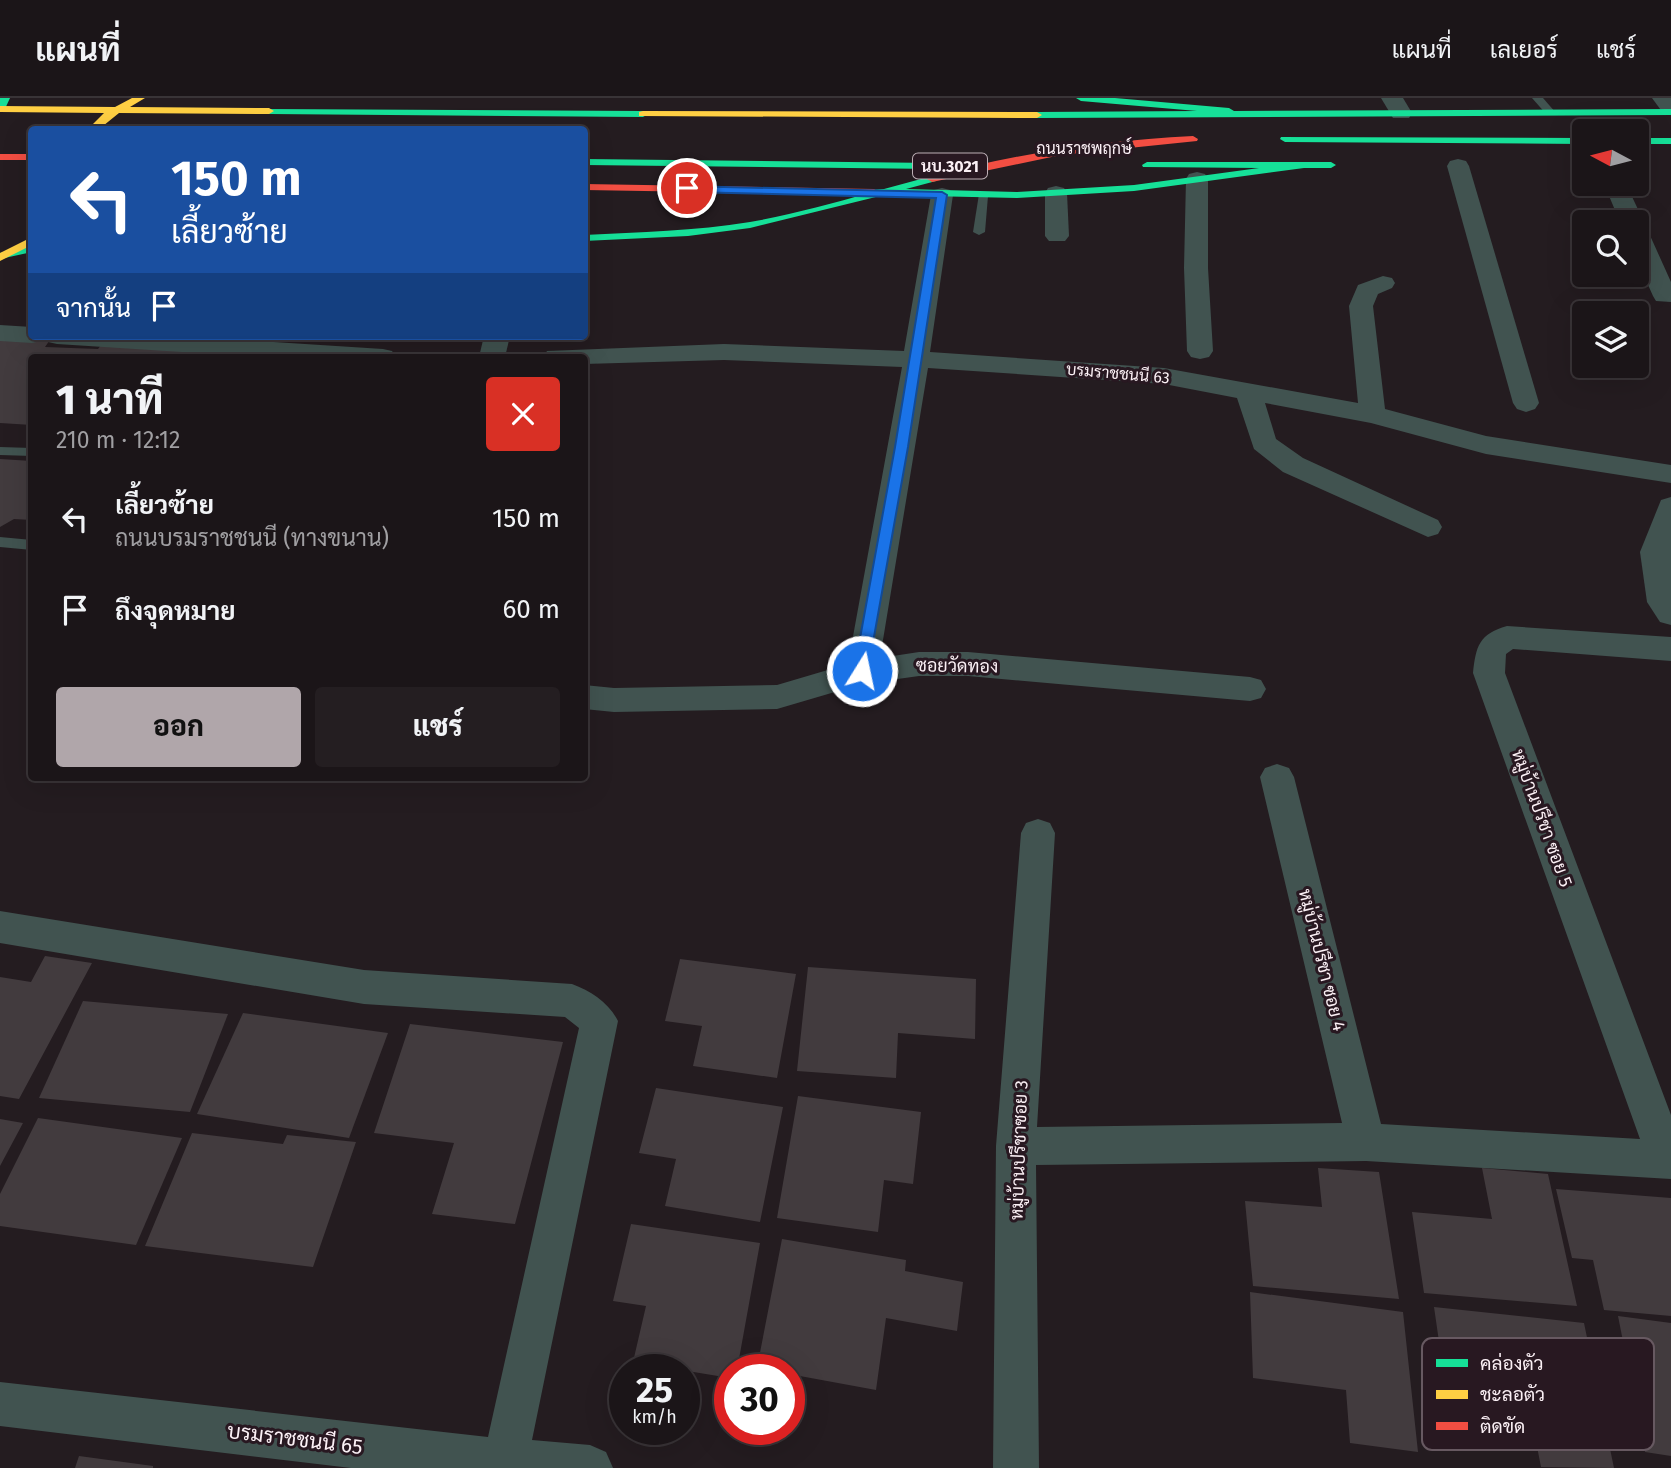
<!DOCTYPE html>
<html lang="th">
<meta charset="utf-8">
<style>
body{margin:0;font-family:"Fira Sans",Sarabun,sans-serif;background:#241e21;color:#f1f3f6;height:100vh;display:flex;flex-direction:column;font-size:26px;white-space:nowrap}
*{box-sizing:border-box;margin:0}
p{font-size:23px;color:#a09fa2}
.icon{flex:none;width:38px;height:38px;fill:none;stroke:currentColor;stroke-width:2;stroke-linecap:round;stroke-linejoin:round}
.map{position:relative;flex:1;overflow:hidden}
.side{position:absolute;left:28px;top:256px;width:560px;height:427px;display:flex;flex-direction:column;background:#1b1518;border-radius:7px;box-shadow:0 7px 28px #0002,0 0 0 2px #393437}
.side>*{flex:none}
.banner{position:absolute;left:28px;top:28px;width:560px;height:214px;border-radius:7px;box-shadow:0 7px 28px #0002,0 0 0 2px #393437;background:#1a4fa0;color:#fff;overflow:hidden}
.needle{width:46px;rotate:277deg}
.controls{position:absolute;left:1572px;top:21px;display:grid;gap:14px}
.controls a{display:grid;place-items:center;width:77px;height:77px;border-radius:7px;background:#1b1518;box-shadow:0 7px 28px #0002,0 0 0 2px #393437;font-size:35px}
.speed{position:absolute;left:609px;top:1256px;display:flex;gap:14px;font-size:35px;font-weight:700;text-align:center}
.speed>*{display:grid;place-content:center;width:91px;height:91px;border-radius:50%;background:#1b1518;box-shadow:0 7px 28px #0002,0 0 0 2px #393437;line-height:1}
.speed small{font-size:18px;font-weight:400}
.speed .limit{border:10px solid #d22;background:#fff;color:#111}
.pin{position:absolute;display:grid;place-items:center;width:60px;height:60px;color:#fff;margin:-30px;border:4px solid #fff;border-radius:50%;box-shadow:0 2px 7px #0007}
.me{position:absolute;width:77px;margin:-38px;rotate:10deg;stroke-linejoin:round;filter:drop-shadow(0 0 5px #0008)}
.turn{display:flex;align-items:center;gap:24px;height:147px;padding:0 28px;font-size:32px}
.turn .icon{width:91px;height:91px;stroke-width:2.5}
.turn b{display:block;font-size:49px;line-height:60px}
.then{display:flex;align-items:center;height:66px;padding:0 28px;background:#0003;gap:14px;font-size:26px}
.round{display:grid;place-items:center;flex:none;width:74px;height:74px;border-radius:7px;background:#241e21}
.summary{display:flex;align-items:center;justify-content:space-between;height:119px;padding:0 28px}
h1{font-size:42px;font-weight:800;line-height:52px}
.button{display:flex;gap:14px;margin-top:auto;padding:14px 28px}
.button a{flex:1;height:80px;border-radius:7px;background:#b0a6aa;color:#111;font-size:28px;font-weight:800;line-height:80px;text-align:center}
.button a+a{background:#241e21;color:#f1f3f6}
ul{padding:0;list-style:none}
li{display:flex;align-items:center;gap:21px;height:91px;padding:0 28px}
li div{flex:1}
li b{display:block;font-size:26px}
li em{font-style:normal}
header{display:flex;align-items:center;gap:42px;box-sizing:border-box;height:98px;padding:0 35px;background:#1b1518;border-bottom:2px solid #393437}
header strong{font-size:33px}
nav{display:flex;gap:38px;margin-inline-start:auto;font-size:24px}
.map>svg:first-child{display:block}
.building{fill:#423b3e}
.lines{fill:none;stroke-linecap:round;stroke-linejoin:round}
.lane{fill:#415350;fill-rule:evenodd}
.street{fill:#415350;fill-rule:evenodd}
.fast{fill:#16e098;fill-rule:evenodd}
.slow{fill:#ffcf43;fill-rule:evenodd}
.jam{fill:#f24e42;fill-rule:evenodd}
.route{fill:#1a73e8;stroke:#114b97;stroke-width:2}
.labels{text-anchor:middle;stroke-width:6;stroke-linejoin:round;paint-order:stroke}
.far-street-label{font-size:16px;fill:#fbf0f5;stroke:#281821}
.shield{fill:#281821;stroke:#bcafb5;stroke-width:2}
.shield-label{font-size:16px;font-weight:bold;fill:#fbf0f5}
.street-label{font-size:18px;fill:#fbf0f5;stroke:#281821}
.near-street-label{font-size:21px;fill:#fbf0f5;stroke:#281821}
.key{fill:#281821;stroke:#675961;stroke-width:2}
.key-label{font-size:19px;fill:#fbf0f5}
</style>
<header>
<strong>แผนที่</strong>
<nav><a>แผนที่</a><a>เลเยอร์</a><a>แชร์</a></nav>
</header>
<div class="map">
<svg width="1671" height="1370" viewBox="0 0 1671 1370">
<rect width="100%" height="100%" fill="#241c20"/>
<g class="building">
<polygon points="0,237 52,239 45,249 98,251 105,242 260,250 255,259 32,259 32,327 0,325"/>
<polygon points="0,361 32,363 32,422 14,421 0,429"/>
<polygon points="45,858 92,865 19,1001 0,998 0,879 31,884"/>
<polygon points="680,861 796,876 777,980 693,968 702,928 665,923"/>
<polygon points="808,869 976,881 975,941 898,935 896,980 797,973"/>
<polygon points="83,903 228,916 190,1014 39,1000"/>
<polygon points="243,915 388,935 349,1040 197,1016"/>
<polygon points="410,926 563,944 515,1126 432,1116 454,1045 374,1035"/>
<polygon points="656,990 783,1009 760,1124 665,1108 676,1061 639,1055"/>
<polygon points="798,998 921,1014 913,1086 884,1082 878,1134 777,1120"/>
<polygon points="38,1020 182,1040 136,1147 0,1128 0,1096"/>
<polygon points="0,1021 23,1025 0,1068"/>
<polygon points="192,1035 283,1046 287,1037 356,1044 313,1169 145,1148"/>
<polygon points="1318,1070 1379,1074 1399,1201 1253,1188 1245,1103 1322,1109"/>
<polygon points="1482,1070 1548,1076 1577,1208 1424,1195 1412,1114 1492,1121"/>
<polygon points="1556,1091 1671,1100 1671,1218 1604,1212 1593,1162 1572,1160"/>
<polygon points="631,1126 760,1145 737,1272 730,1272 730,1280 633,1264 646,1208 613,1203"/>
<polygon points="782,1141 906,1162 905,1173 963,1184 957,1233 886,1220 876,1292 789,1276 789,1272 757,1270"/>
<polygon points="1250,1194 1403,1214 1418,1354 1350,1345 1346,1292 1253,1280"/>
<polygon points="1434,1209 1584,1225 1614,1370 1541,1369 1529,1308 1447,1299"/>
<polygon points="1618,1218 1671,1225 1671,1358 1645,1354"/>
<polygon points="79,1358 153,1368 153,1370 75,1370"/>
</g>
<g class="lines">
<g class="lane">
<polygon points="1532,0 1543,0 1556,15 1547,17"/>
<polygon points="979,96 988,98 985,134 979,137 973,134"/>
<polygon points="0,349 32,350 32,358 0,357"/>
<polygon points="0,439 32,442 32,452 0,449"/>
</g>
<g class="street">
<polygon points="1381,0 1403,0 1412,15 1409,20 1393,20"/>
<polygon points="1652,0 1671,0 1671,16 1663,15"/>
<polygon points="1458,61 1466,63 1469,68 1539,305 1535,311 1526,314 1517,311 1513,305 1447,68 1450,63"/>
<polygon points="1197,74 1205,76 1208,81 1208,170 1213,253 1209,259 1200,261 1191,259 1187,253 1184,170 1186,81 1189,76"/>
<polygon points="1604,86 1626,86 1644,124 1641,127 1648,133 1671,184 1671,204 1656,203 1653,198 1636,160 1636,124 1620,124"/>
<polygon points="1056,88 1064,90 1067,95 1069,138 1065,143 1049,143 1045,138 1045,95 1048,90"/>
<polygon points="942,90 950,92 953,97 930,254 1164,270 1358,305 1349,208 1358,187 1383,178 1392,180 1395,185 1392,190 1378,196 1373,208 1385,311 1486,338 1671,367 1671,385 1486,356 1371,325 1265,305 1276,341 1303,360 1438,422 1442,429 1438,436 1428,439 1283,374 1254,351 1237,300 1164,286 928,270 880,560 919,554 968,554 1250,579 1261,582 1266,591 1261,600 1250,603 968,578 919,578 862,586 777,611 614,614 584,611 584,587 614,590 777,587 848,566 902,269 724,262 584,266 584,259 543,259 547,253 724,246 904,253 931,97 934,92"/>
<polygon points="0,227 32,229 32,238 44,238 41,243 32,245 0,243"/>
<polygon points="44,238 180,238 383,251 392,253 396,259 259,259 57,246 48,244"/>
<polygon points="484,238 510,238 505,259 479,259"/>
<polygon points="1671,399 1671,527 1660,524 1647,504 1640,454 1661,402"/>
<path d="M 1507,528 L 1671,539 L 1671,563 L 1513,551 L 1506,556 L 1505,575 L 1671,1017 L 1671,1081 L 1366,1063 L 1036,1067 L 1039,1370 L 993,1370 L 996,1048 L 1021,735 L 1026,725 L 1038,721 L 1050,725 L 1055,735 L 1037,1029 L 1342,1025 L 1260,679 L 1265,670 L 1277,666 L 1289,670 L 1294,679 L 1381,1026 L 1640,1041 L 1473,575 C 1476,548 1479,536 1507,528 Z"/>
<path d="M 0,813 L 364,872 L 572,886 C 591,893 609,905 618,923 L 532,1342 L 590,1347 L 606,1354 L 613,1370 L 351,1370 L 0,1328 L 0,1284 L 488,1339 L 579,930 L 565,919 L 364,906 L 0,845 Z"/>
</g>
<g class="fast">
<polygon points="0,0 10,0 4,13 0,14"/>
<polygon points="1076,0 1115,0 1229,10 1234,13 1671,11 1671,17 1037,20 1032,17 1037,14 1197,13 1081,3"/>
<polygon points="265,11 643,13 648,16 643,19 269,16 265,15"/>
<polygon points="1281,39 1584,40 1584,46 1285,44 1280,41"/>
<rect x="1636" y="40" width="35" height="6"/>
<polygon points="584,61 936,65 941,68 936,71 584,67"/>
<path d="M 1147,64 L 1331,64 L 1336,67 L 1331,70 L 1304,70 L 1134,93 L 1017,100 L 884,97 L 750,130 L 688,138 L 584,143 L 584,137 C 640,134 695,133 750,124 C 790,117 830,106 869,95 L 870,92 L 884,91 L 932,78 L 937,81 L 936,83 L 906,91 L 1017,94 L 1134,87 L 1259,70 L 1143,69 L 1142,67 Z"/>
<polygon points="32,148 32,154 0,161 0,155"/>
</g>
<g class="slow">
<polygon points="132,0 145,0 130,9 269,10 274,13 269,16 119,15 98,32 87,32 104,15 0,14 0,8 115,9"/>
<polygon points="643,13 1037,14 1042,17 1037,20 639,18 639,14"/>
<polygon points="32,139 32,147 0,163 0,155"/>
</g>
<g class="jam">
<path d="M 1193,38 L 1198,41 L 1197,43 L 1061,57 L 932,84 L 927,81 C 938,73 959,71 973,68 C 1046,51 1119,42 1193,38 Z"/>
<rect x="0" y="56" width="32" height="6"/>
<polygon points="584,86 874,91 879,94 874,97 584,92"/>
</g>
</g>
<polygon class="route" points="683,88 942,94 947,97 908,349 867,578 856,578 854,573 895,349 936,100 687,94 683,93"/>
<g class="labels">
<g class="far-street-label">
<text x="1084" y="56">ถนนราชพฤกษ์</text>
<text transform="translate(1118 275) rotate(5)" y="6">บรมราชชนนี 63</text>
</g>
<rect class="shield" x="913" y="55.5" width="74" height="25" rx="5"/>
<g class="shield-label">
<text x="950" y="74">นบ.3021</text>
</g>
<g class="street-label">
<text transform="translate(957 568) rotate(1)" y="6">ซอยวัดทอง</text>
<text transform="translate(1542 720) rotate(70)" y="6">หมู่บ้านปรีชา ซอย 5</text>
<text transform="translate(1322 862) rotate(76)" y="6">หมู่บ้านปรีชา ซอย 4</text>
<text transform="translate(1019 1052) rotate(-88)" y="6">หมู่บ้านปรีชาซอย 3</text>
</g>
<g class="near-street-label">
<text transform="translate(295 1341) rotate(7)" y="7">บรมราชชนนี 65</text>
</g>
</g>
<rect x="1422" y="1240" width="232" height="112" rx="10" class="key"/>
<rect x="1436" y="1261" width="32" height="8" fill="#16e098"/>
<rect x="1436" y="1292" width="32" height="9" fill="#ffcf43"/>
<rect x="1436" y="1324" width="32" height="8" fill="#f24e42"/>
<g class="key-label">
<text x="1480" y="1272">คล่องตัว</text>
<text x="1480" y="1303">ชะลอตัว</text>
<text x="1480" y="1335">ติดขัด</text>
</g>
</svg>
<div class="controls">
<a><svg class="needle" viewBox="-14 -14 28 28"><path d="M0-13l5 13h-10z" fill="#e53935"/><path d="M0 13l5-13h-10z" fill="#a09fa2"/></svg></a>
<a><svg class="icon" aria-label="search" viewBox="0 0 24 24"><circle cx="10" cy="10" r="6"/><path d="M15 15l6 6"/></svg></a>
<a><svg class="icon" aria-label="layers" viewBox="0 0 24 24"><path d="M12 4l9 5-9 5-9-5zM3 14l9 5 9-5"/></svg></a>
</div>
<div class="speed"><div>25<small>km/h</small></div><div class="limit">30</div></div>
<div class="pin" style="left:687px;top:90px;background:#d93025"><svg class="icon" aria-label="arrive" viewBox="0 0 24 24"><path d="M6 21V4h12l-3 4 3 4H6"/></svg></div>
<svg class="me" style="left:862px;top:573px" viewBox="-20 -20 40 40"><circle r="17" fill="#1a73e8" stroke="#fff" stroke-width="3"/><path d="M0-11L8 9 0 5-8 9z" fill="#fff"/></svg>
<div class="banner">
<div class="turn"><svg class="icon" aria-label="left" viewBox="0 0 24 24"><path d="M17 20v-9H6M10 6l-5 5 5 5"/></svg><div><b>150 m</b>เลี้ยวซ้าย</div></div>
<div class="then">จากนั้น<svg class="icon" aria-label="arrive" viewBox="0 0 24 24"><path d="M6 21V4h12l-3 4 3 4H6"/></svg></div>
</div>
<section class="side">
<div class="summary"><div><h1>1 นาที</h1><p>210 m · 12:12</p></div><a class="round" style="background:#d93025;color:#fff"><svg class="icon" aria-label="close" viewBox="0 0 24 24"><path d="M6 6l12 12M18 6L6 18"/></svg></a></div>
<ul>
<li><svg class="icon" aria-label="left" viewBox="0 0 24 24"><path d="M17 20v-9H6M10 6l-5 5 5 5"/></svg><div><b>เลี้ยวซ้าย</b><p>ถนนบรมราชชนนี (ทางขนาน)</p></div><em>150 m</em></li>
<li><svg class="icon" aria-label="arrive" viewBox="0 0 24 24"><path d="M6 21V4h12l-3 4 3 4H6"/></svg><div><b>ถึงจุดหมาย</b></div><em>60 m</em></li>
</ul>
<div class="button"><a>ออก</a><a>แชร์</a></div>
</section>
</div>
